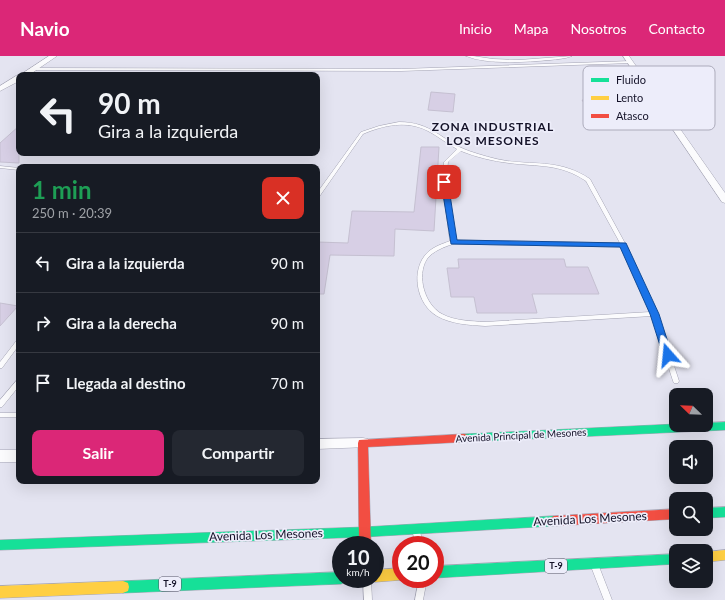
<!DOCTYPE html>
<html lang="es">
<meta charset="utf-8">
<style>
body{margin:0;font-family:Lato,sans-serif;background:#242831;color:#f1f3f6;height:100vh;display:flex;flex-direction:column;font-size:15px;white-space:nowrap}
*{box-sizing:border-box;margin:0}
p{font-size:13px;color:#9ea1a6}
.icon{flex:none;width:22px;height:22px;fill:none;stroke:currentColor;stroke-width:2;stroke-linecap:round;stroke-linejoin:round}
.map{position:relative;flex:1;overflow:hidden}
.panel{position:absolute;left:16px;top:108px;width:304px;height:320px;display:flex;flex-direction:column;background:#171b24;border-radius:8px;box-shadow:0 4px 16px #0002}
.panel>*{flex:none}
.guide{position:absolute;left:16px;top:16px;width:304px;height:84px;border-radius:8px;box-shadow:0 4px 16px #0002;background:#171b24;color:#f1f3f6;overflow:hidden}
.needle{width:26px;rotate:293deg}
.fabs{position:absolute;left:669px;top:332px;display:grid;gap:8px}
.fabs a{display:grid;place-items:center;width:44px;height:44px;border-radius:8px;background:#171b24;box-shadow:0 4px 16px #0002;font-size:20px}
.speed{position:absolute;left:332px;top:480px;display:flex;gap:8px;font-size:20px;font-weight:700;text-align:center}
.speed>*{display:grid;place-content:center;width:52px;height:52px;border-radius:50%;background:#171b24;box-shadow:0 4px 16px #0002;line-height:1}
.speed small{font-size:10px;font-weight:400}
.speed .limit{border:6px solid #d22;background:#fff;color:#111}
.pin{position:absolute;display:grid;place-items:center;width:34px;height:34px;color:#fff;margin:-17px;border-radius:8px;box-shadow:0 2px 6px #0006}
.me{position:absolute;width:44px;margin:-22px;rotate:342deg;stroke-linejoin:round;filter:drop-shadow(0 0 3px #0008)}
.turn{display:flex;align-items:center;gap:14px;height:84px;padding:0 16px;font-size:18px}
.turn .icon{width:52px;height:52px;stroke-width:2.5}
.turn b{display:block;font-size:28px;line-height:34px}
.round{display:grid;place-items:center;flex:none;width:42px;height:42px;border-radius:8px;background:#242831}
.head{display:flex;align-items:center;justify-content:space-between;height:68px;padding:0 16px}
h1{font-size:24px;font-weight:700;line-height:30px;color:#1e9e55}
.button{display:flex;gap:8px;margin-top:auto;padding:8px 16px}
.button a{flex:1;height:46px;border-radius:8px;background:#db2777;color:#fff;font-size:16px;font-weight:700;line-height:46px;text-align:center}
.button a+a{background:#242831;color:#f1f3f6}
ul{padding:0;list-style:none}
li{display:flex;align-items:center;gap:12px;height:60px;padding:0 16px;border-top:1px solid #363941}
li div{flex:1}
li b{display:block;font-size:15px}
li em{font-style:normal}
header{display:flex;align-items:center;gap:24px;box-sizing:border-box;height:56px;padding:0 20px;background:#db2777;color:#fff}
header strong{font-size:19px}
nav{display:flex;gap:22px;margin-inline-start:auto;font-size:14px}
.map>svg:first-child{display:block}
.building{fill:#d7cfe5;stroke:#c5c0d1}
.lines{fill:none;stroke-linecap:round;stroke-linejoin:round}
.lane-casing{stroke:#a4a4b4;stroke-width:1}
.street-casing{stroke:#a4a4b4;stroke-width:1}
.fast-casing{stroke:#a4a4b4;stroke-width:1}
.slow-casing{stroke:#a4a4b4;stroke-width:1}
.jam-casing{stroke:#a4a4b4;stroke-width:1}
.lane{fill:#fbfbfd;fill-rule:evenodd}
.street{fill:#fbfbfd;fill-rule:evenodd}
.fast{fill:#16e098;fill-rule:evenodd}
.slow{fill:#ffcf43;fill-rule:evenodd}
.jam{fill:#f24e42;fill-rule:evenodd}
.route{fill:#1a73e8;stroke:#114b97}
.labels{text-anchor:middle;stroke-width:3.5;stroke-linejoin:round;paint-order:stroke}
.shield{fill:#ededfa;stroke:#555467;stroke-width:1}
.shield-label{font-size:9px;font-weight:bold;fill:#141228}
.street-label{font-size:10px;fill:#141228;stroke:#ededfa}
.far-district-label{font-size:12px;font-weight:bold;letter-spacing:1px;fill:#141228;stroke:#ededfa}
.near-street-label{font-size:12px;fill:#141228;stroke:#ededfa}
.key{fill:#ededfa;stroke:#acabbb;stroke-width:1}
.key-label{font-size:11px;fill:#141228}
</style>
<header>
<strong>Navio</strong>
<nav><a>Inicio</a><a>Mapa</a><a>Nosotros</a><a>Contacto</a></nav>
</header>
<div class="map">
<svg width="725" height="544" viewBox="0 0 725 544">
<rect width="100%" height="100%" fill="#e4e4f1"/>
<g class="building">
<polygon points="431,36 455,38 453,56 428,54"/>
<polygon points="607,43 619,62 594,62 582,44"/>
<polygon points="19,70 19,107 0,106 0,87"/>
<polygon points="421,91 439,91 434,175 395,173 394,200 330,199 324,238 317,238 317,186 348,187 352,155 414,156"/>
<polygon points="458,203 564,203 566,211 588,211 599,238 532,238 537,257 477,257 474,241 451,241 447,212 459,212"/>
<polygon points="0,247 18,250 0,270"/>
</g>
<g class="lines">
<defs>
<g id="lane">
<path d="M 466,0 L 473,0 L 493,3 L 519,4 L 572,0 C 565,3 557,3 550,4 C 528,6 486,9 466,0 Z"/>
<polygon points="631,5 632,5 632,7 401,15 35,14 33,13 35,12 401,13"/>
<path d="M 399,66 C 433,66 441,85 469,95 C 481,99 494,103 507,105 C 539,109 561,104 590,123 L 626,189 L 657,258 L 679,325 L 678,327 L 674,327 L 673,325 L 652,260 L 485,270 C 469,269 451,268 437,260 C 416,248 410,213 428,196 C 435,190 442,188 450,185 L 442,126 L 444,106 L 457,93 C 447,88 438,80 428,75 C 407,64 384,69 363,78 L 319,141 L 317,141 L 317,137 L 361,76 L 379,70 ZM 461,95 C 476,101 492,105 509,107 C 539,111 559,107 586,125 L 620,187 L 455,184 L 446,126 L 448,106 ZM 453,188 L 621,191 L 650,256 L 485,266 C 471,265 455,265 442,258 C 425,249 416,220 427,203 C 433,195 444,191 453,188 Z"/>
<polygon points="0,110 19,112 19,114 0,112"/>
<polygon points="19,283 19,289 2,312 0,312 0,306 17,284"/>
<polygon points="17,324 19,324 19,330 2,351 0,351 0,344"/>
<rect x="0" y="357" width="19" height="4"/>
<polygon points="417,474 420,475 423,489 415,489 413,477 414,475"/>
<polygon points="596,509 599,510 600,513 612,544 604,544 592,513 593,510"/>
<polygon points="363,523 371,523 372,544 364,544"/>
<polygon points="419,523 427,523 423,544 415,544"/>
</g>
<g id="street">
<polygon points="49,0 57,0 29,19 20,19"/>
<polygon points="623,0 629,0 725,137 725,147 722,146"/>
<polygon points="16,20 19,20 19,25 0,35 0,30"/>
<polygon points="363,382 368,383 370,387 368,391 317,393 317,383"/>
<rect x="0" y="394" width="19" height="12"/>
</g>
<g id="fast">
<polygon points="725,366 725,374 464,386 460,385 459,382 460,379 464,378 676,368 706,369 706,367"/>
<polygon points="725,451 725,461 706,462 706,452"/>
<polygon points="554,460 558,462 560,465 558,468 554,470 364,481 0,494 0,484 364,471"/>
<polygon points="676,498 676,508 435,522 435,510"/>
<polygon points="341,516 341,523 347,523 345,526 341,528 123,537 118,535 117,531 118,527 123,525"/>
</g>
<g id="slow">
<polygon points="725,494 725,504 706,506 706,496"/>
<polygon points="401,512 401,523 403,523 401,524 375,526 370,523 375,523 375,514"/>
<polygon points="123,525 128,527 129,531 128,535 123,537 0,542 0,530"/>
</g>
<g id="jam">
<polygon points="464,378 468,379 469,382 468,385 464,386 368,391 371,489 359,489 358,387 359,384"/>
<polygon points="676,453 676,463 554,470 550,468 548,465 550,462 554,460"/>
</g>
</defs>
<use href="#lane" class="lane-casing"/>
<use href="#street" class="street-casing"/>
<use href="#fast" class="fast-casing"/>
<use href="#slow" class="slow-casing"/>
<use href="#jam" class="jam-casing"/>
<use href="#lane" class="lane"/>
<use href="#street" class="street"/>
<use href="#fast" class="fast"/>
<use href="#slow" class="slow"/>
<use href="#jam" class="jam"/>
</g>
<polygon class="route" points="444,124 448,126 457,184 626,187 659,258 672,299 671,301 668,302 663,299 650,258 620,191 451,188 441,126"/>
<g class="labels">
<g class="shield">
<rect x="545" y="503" width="22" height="14" rx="3"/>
<rect x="159" y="521" width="22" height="14" rx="3"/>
</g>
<g class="shield-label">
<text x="556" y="513">T-9</text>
<text x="170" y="531">T-9</text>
</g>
<g class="street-label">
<text transform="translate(521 379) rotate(-3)" y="4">Avenida Principal de Mesones</text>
</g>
<g class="far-district-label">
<text x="493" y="75">ZONA INDUSTRIAL<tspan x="493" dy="14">LOS MESONES</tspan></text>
</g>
<g class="near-street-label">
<text transform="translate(590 463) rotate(-3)" y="4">Avenida Los Mesones</text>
<text transform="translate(266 479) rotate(-2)" y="4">Avenida Los Mesones</text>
</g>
</g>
<rect x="583" y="10" width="132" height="64" rx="6" class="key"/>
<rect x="591" y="22" width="18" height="4" fill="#16e098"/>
<rect x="591" y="40" width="18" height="4" fill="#ffcf43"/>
<rect x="591" y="58" width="18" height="4" fill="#f24e42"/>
<g class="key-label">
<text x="616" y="28">Fluido</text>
<text x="616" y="46">Lento</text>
<text x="616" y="64">Atasco</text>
</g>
</svg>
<div class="fabs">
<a><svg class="needle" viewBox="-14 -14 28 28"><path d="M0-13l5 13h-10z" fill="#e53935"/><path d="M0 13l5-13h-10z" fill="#9ea1a6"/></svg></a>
<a><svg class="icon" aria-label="sound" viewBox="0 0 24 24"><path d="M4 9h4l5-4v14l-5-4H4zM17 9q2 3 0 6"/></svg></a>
<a><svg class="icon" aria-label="search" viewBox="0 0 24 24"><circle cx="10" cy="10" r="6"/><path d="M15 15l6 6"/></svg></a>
<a><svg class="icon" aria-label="layers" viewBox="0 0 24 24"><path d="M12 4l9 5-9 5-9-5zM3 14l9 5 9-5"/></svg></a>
</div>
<div class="speed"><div>10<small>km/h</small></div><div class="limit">20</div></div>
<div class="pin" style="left:444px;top:126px;background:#d93025"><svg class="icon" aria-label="arrive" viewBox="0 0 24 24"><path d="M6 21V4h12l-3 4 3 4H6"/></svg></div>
<svg class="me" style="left:668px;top:299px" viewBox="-20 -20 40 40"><path d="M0-17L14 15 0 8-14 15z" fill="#1a73e8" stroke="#fff" stroke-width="4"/></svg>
<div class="guide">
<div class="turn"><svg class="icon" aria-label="left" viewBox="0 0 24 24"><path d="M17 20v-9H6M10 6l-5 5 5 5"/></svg><div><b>90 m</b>Gira a la izquierda</div></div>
</div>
<section class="panel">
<div class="head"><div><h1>1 min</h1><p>250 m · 20:39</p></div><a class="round" style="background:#d93025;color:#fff"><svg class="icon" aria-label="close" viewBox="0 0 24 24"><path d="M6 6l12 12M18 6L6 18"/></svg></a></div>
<ul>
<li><svg class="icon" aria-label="left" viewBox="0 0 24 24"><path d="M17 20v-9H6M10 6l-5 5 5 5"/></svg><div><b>Gira a la izquierda</b></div><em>90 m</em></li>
<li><svg class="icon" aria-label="right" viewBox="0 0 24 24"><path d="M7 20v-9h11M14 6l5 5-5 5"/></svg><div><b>Gira a la derecha</b></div><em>90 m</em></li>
<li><svg class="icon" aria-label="arrive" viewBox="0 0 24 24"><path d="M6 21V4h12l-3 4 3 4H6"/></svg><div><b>Llegada al destino</b></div><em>70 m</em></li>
</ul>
<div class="button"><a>Salir</a><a>Compartir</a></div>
</section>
</div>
